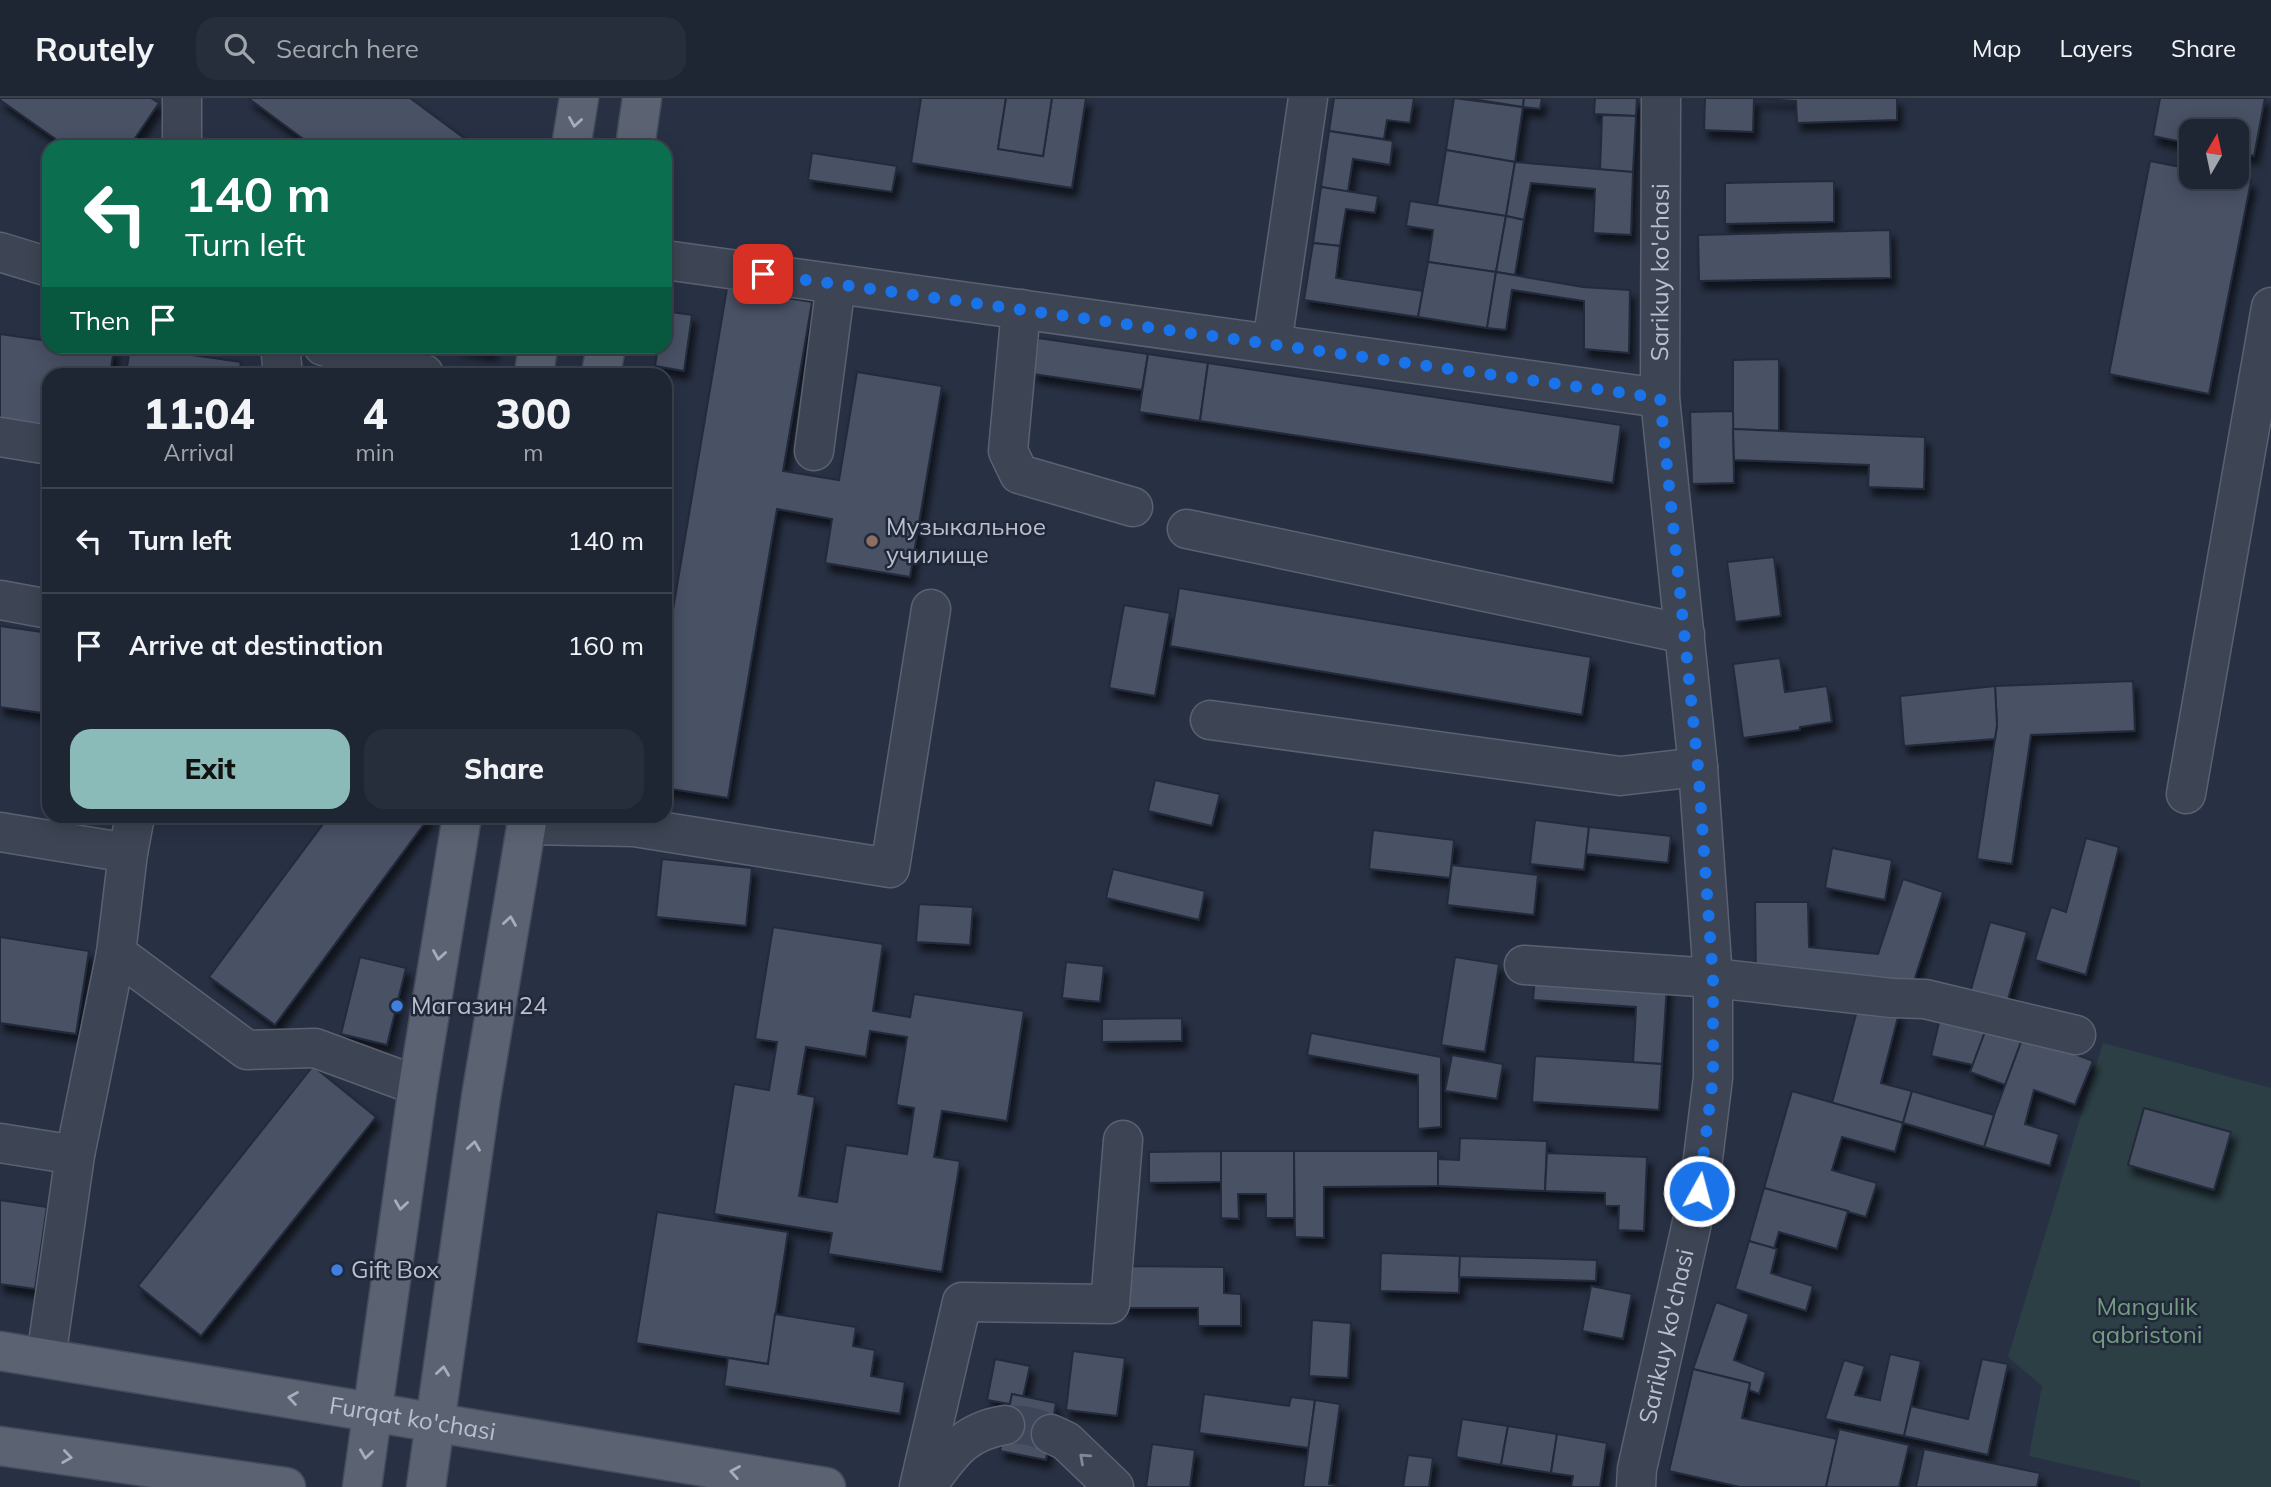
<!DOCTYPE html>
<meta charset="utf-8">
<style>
body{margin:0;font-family:Mulish,sans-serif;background:#262d3b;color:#f1f3f6;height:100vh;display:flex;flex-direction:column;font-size:26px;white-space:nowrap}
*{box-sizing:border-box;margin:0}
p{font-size:23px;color:#a1a5ac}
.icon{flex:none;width:38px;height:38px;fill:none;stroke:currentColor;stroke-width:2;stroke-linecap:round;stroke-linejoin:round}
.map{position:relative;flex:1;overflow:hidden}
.drawer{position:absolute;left:42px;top:270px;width:630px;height:455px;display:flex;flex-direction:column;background:#1e2533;border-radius:21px;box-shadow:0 4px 18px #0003,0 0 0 2px #3c424e}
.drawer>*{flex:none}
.banner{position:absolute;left:42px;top:42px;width:630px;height:214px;border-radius:21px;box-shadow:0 4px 18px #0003,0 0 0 2px #3c424e;background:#0b6e4f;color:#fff;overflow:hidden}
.needle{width:46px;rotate:9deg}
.tools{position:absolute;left:2179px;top:21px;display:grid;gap:14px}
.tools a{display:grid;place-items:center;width:70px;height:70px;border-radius:14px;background:#1e2533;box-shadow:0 4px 18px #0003,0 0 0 2px #3c424e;font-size:35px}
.pin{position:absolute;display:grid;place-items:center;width:60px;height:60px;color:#fff;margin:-30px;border-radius:14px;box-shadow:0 4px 10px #0006}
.me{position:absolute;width:77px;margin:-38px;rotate:7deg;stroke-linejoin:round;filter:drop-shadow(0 0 5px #0008)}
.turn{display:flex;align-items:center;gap:24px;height:147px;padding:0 28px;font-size:32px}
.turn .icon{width:91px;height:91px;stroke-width:2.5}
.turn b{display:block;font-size:49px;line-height:60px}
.then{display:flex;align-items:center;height:66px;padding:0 28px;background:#0003;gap:14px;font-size:26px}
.eta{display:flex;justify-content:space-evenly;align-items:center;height:119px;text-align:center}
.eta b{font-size:42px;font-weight:800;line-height:49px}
.cta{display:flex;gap:14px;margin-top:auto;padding:14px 28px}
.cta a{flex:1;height:80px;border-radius:21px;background:#8bbbb9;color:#111;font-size:28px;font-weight:800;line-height:80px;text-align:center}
.cta a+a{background:#262d3b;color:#f1f3f6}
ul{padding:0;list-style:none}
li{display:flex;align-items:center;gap:21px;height:105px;padding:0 28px;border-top:2px solid #3c424e}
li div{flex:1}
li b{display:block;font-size:26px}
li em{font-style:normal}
header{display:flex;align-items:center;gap:42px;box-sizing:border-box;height:98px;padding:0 35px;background:#1e2533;border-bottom:2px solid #3c424e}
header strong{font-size:33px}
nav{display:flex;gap:38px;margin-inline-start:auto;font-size:24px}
.search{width:490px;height:63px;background:#262d3b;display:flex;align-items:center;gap:18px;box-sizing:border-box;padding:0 24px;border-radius:21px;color:#a1a5ac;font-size:26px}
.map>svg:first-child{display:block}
.green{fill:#2b3f45}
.building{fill:#485165;stroke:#232a3b;stroke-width:2;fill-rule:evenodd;filter:url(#shadow)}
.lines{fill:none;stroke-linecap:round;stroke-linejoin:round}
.minor-tunnel{stroke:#3e4659;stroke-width:38;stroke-dasharray:38 19;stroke-linecap:butt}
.minor-casing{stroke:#5b6171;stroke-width:41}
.major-casing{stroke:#464c5d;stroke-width:41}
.minor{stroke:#3d4453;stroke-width:38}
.major{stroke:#5b6373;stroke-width:38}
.oneway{stroke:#a7adbb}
.oneway2{stroke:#828896}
.route{stroke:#1a73e8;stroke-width:12;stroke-dasharray:0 21.6}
.education-dot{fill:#8d6e63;stroke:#212839;stroke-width:2.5}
.shop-dot{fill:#3f7fe0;stroke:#212839;stroke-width:2.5}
.labels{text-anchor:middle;stroke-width:5;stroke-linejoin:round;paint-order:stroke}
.street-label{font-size:24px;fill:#babfcd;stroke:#212839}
.poi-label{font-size:24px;fill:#babfcd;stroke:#212839;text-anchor:start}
.park-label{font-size:24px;fill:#729d81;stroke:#212839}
</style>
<header>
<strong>Routely</strong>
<div class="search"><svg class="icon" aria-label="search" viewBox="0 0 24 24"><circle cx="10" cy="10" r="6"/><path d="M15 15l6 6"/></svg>Search here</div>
<nav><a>Map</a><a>Layers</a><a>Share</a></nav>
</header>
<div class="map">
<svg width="2271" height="1389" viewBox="0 0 2271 1389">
<defs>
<filter id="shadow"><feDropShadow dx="4.5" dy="8" stdDeviation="3.5" flood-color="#0009"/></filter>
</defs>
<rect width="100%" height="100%" fill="#283144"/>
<polygon class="green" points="2103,945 2271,990 2271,1389 2140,1389 2140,1383 2029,1358 2042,1288 2008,1259"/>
<g class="building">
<polygon points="0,0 151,0 159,5 129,49 67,49 0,2"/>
<polygon points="248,0 410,0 476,49 314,49"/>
<polygon points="921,0 1006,0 998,51 1043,58 1052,0 1086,0 1072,90 911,65"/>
<polygon points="1006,0 1052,0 1043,58 998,51"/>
<polygon points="1334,0 1414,0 1410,25 1387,22 1384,41 1329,33"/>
<polygon points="1454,0 1523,9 1515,64 1446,52"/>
<polygon points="1466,0 1524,0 1523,9"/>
<polygon points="1524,0 1542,0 1540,11 1523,9"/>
<polygon points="1595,0 1637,0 1636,18 1594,16"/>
<polygon points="1705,0 1897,0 1897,22 1797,25 1796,3 1754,1 1753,34 1704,32"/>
<polygon points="2160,0 2265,0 2254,58 2236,54 2236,33 2191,33 2191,46 2153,38"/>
<polygon points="1602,17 1636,18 1633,74 1600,73"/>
<polygon points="1329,33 1393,43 1390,67 1353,61 1348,94 1321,89"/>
<polygon points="1446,52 1515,64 1506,118 1437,107"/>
<polygon points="812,55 897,68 892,94 808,82"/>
<polygon points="2150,63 2191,71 2191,79 2230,79 2251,83 2209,296 2109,276"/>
<polygon points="1515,64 1633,74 1631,137 1593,135 1595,91 1531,85 1524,122 1506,118"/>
<polygon points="1834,83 1834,124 1725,126 1725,85"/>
<polygon points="1321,89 1378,98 1375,115 1346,111 1340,148 1313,145"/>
<polygon points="1410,103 1506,118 1496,174 1428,164 1433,132 1406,128"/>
<polygon points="1506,118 1524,122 1515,177 1496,174"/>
<polygon points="1890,132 1891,180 1699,183 1698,137"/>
<polygon points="1313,145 1340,148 1336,180 1423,193 1418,219 1304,202"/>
<polygon points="1428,164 1496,174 1487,230 1418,219"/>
<polygon points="1496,174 1583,189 1630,192 1629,255 1584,251 1584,203 1512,192 1506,232 1487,230"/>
<polygon points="727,190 812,204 783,373 839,382 857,274 942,288 910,479 825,465 832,421 777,411 728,700 665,690 665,559"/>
<polygon points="665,213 692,217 684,273 655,268 658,248 665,248"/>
<polygon points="0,236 49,243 49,248 88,248 114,252 110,276 49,276 49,331 0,324"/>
<polygon points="1038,240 1148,256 1142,292 1033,276"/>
<polygon points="130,248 241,264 239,276 126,276"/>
<polygon points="456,248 492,248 492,254"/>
<polygon points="1148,256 1208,265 1200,323 1139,314"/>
<polygon points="1779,261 1779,333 1733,331 1733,262"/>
<polygon points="1208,265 1621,327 1613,385 1200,323"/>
<polygon points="1733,313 1734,385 1692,386 1690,314"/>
<polygon points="1733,331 1925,339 1924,391 1868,389 1869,367 1734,362"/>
<polygon points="1774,459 1781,518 1735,524 1727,464"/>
<polygon points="1179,490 1591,559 1582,617 1170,548"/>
<polygon points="1124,507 1170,515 1155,598 1109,590"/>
<polygon points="0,528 49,535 49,616 0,609"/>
<polygon points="1780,560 1785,594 1827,588 1832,624 1800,629 1800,632 1743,640 1733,566"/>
<polygon points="2133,583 2135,633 2031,637 2012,766 1977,761 1997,627 1995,588"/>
<polygon points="1995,588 1997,627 1995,641 1904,648 1900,598"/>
<polygon points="1155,682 1220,696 1212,728 1148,713"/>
<polygon points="329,718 430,718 275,927 209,879"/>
<polygon points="1535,722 1589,729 1584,772 1530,766"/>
<polygon points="1589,729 1671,738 1668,765 1586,756"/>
<polygon points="1373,732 1454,742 1450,780 1369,771"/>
<polygon points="2086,740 2119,749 2086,877 2035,862 2051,809 2066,814"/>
<polygon points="1832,750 1892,762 1885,802 1825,790"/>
<polygon points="662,761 752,770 746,828 656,819"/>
<polygon points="1452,767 1538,777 1534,817 1447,807"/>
<polygon points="1113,771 1205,793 1199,822 1106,800"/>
<polygon points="1903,781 1943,794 1911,892 1756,878 1755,804 1808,804 1809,849 1878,856"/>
<polygon points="919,806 973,809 970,847 916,844"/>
<polygon points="1990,824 2027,834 2005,912 1968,902"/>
<path d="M 773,829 L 883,846 L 873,913 L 910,919 L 914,896 L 1024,913 L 1007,1023 L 942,1013 L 934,1059 L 960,1063 L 942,1174 L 828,1156 L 832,1135 L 714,1116 L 734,986 L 769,992 L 777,944 L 755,941 ZM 870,933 L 907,939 L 896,1007 L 914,1010 L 907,1056 L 846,1047 L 837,1104 L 799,1098 L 815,999 L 798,996 L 806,949 L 866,959 Z"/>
<polygon points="0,839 89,853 76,936 0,925"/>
<polygon points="360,859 406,870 387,947 341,936"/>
<polygon points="1455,859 1499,866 1485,954 1441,947"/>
<polygon points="1066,864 1104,868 1100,904 1062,900"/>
<polygon points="1535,879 1667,887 1662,966 1633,965 1636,909 1533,902"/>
<polygon points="1859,905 1899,915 1881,985 1912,993 1903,1025 1832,1005"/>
<polygon points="1942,912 1989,923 1973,967 1931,958"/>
<polygon points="1182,920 1182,943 1102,944 1102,921"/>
<polygon points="1989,923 2024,936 2005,987 1970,974"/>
<polygon points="1311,935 1441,959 1441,1029 1418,1031 1418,977 1307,957"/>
<polygon points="2024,936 2093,963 2075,1007 2034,992 2025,1026 2059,1036 2050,1068 1984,1049 1994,1017"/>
<polygon points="1452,957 1503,966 1497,1001 1445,993"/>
<polygon points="1535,958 1662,966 1659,1012 1532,1004"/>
<polygon points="313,968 376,1019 201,1238 138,1188"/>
<polygon points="1792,993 1903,1025 1895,1054 1842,1039 1832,1072 1877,1085 1866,1119 1764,1090"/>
<polygon points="1912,993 1994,1017 1984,1049 1903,1025"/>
<polygon points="2144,1010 2231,1034 2214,1092 2128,1067"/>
<polygon points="1460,1040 1547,1043 1545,1093 1438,1088 1438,1061 1459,1062"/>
<polygon points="1221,1053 1221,1084 1149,1085 1149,1054"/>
<polygon points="1221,1053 1294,1053 1294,1120 1266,1120 1266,1096 1238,1096 1239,1121 1221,1120"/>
<polygon points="1294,1053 1438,1053 1438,1088 1324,1089 1324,1140 1295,1139"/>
<polygon points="1547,1055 1647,1059 1644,1133 1618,1132 1619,1108 1605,1108 1605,1095 1545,1093"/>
<polygon points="1764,1090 1848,1113 1837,1151 1779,1134 1774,1151 1749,1143"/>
<polygon points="0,1102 47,1109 35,1191 0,1186"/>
<polygon points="657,1114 788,1134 768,1266 636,1245"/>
<polygon points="1749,1143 1777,1151 1771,1175 1813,1188 1806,1213 1735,1191"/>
<polygon points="1381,1155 1460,1158 1459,1195 1380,1193"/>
<polygon points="1460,1158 1597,1162 1596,1183 1459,1179"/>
<polygon points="1124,1168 1224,1169 1224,1195 1241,1196 1241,1228 1198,1228 1198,1210 1124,1210"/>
<polygon points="1591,1188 1632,1196 1623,1241 1582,1233"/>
<polygon points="1716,1204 1749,1216 1734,1262 1766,1274 1759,1296 1749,1292 1750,1285 1693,1271"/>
<polygon points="775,1216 856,1229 853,1248 875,1252 871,1278 905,1284 900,1316 724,1288 728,1260 768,1266"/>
<polygon points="1312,1222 1351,1225 1348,1280 1309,1278"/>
<polygon points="1073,1253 1125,1260 1117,1318 1066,1312"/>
<polygon points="1890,1256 1921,1263 1904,1338 1825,1321 1844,1262 1865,1268 1855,1297 1880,1302"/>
<polygon points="995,1261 1030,1268 1023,1299 1012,1296 1010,1306 987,1302"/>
<polygon points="1982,1261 2008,1266 1988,1357 1904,1338 1911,1308 1968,1321"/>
<polygon points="1693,1271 1750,1285 1742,1320 1837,1341 1826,1389 1740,1389 1669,1373"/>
<polygon points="1012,1296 1056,1305 1046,1362 1000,1353"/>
<polygon points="1204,1296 1289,1308 1291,1299 1315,1302 1309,1350 1199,1335"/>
<polygon points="1315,1302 1340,1306 1329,1386 1349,1389 1303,1389"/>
<polygon points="1462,1321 1508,1328 1501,1367 1456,1359"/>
<polygon points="1508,1328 1557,1336 1551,1375 1501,1367"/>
<polygon points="1839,1331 1909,1347 1899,1389 1826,1389"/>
<polygon points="1557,1336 1607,1345 1600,1389 1571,1389 1573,1378 1551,1375"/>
<polygon points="1152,1346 1195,1352 1190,1389 1146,1389"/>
<polygon points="1924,1351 2040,1375 2037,1389 1916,1389"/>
<polygon points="1408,1357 1433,1360 1429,1389 1403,1389"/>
</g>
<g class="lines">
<path class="minor-tunnel" d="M 1005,1327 C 1020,1325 1037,1329 1051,1336"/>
<defs>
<g id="minor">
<polyline points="182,0 182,49"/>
<polyline points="0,154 49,169"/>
<polyline points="665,162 1660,300"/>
<polyline points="1021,211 1008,353 1019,376 1133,409"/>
<polyline points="1272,246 1308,0"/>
<polyline points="280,248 283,276"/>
<polyline points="323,248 424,276"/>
<polyline points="0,339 49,347"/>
<polyline points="814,353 836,186"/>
<polyline points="1187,431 1685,536"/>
<polyline points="0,502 49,511"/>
<polyline points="1210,622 1620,678 1698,669"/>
<polyline points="2186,696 2271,209"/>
<polyline points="526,727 634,729 890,770 931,511"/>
<polyline points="0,734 128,755 116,855 75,1057 46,1260"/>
<polyline points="128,755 135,718"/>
<polyline points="116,855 247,952 315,950 418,988"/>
<polyline points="1524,867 1713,880 1892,900 1925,901 2076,937"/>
<polyline points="0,1045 75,1057"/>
<polyline points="1051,1336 1066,1343 1114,1389"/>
<polyline points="919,1389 962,1204 1110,1206 1123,1042"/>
<path d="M 926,1389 C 950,1357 962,1334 1005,1327"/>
<path id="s1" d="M 1636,1389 L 1637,1371 L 1699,1093 L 1713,980 L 1713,880 L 1698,669 L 1660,300 L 1661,0"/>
</g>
<g id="major">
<polyline points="571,49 579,0"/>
<polyline points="635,49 642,0"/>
<polyline points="534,276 538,248"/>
<polyline points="601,276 606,248"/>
<path id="s2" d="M 0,1253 L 826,1389"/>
<polyline points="0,1348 286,1389"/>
<polyline points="362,1389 418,988 462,718"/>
<polyline points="426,1389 481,999 528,718"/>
</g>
</defs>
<use href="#minor" class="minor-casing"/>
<use href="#major" class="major-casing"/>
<use href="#minor" class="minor"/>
<use href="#major" class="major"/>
</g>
<defs><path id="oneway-chevron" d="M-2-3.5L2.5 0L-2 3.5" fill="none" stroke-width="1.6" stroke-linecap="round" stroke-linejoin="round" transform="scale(1.75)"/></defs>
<g class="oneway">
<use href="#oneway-chevron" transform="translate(575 24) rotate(99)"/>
<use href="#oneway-chevron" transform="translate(510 823) rotate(-81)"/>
<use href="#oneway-chevron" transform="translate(439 857) rotate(99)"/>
<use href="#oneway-chevron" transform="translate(474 1048) rotate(-82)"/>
<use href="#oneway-chevron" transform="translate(401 1107) rotate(98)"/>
<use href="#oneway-chevron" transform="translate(443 1273) rotate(-82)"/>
<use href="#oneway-chevron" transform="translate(293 1300) rotate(-171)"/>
<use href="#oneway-chevron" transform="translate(366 1356) rotate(98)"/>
<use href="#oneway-chevron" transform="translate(67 1359) rotate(8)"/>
<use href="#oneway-chevron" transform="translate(735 1374) rotate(-170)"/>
</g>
<use class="oneway2" href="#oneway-chevron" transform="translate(1084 1360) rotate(-138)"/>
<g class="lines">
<polyline class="route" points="763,176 1660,300 1698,669 1713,880 1713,980 1699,1093"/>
</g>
<circle class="education-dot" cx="872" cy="443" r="7"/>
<g class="shop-dot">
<circle cx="397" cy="908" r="7"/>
<circle cx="337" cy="1172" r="7"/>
</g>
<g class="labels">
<g class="street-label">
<text dy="8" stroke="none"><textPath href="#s1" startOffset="1225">Sarikuy ko'chasi</textPath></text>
<text dy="8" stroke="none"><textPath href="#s1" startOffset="154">Sarikuy ko'chasi</textPath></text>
<text dy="8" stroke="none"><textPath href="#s2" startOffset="418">Furqat ko'chasi</textPath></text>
</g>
<g class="poi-label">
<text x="886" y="437">Музыкальное<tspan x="886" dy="28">училище</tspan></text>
<text x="411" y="916">Магазин 24</text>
<text x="351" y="1180">Gift Box</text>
</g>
<g class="park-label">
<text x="2147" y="1217">Mangulik<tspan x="2147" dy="28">qabristoni</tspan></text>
</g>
</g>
</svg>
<div class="tools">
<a><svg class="needle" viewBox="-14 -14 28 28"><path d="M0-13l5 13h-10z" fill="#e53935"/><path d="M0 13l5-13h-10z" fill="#a1a5ac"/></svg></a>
</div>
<div class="pin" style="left:763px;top:176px;background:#d93025"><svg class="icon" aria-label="arrive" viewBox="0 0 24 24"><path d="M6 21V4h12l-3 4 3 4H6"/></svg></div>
<svg class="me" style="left:1699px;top:1093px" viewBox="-20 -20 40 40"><circle r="17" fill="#1a73e8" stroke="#fff" stroke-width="3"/><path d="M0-11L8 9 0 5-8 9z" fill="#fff"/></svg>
<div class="banner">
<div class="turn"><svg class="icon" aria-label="left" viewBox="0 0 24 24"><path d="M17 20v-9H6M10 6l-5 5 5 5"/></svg><div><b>140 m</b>Turn left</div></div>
<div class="then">Then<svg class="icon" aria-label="arrive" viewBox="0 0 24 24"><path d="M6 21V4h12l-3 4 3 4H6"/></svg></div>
</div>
<section class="drawer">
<div class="eta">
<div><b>11:04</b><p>Arrival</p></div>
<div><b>4</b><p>min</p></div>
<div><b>300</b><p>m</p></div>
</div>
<ul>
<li><svg class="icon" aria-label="left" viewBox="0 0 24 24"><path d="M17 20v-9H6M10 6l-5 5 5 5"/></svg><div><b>Turn left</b></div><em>140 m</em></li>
<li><svg class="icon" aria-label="arrive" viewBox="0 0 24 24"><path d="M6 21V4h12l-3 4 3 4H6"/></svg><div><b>Arrive at destination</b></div><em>160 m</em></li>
</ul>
<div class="cta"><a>Exit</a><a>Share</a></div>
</section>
</div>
